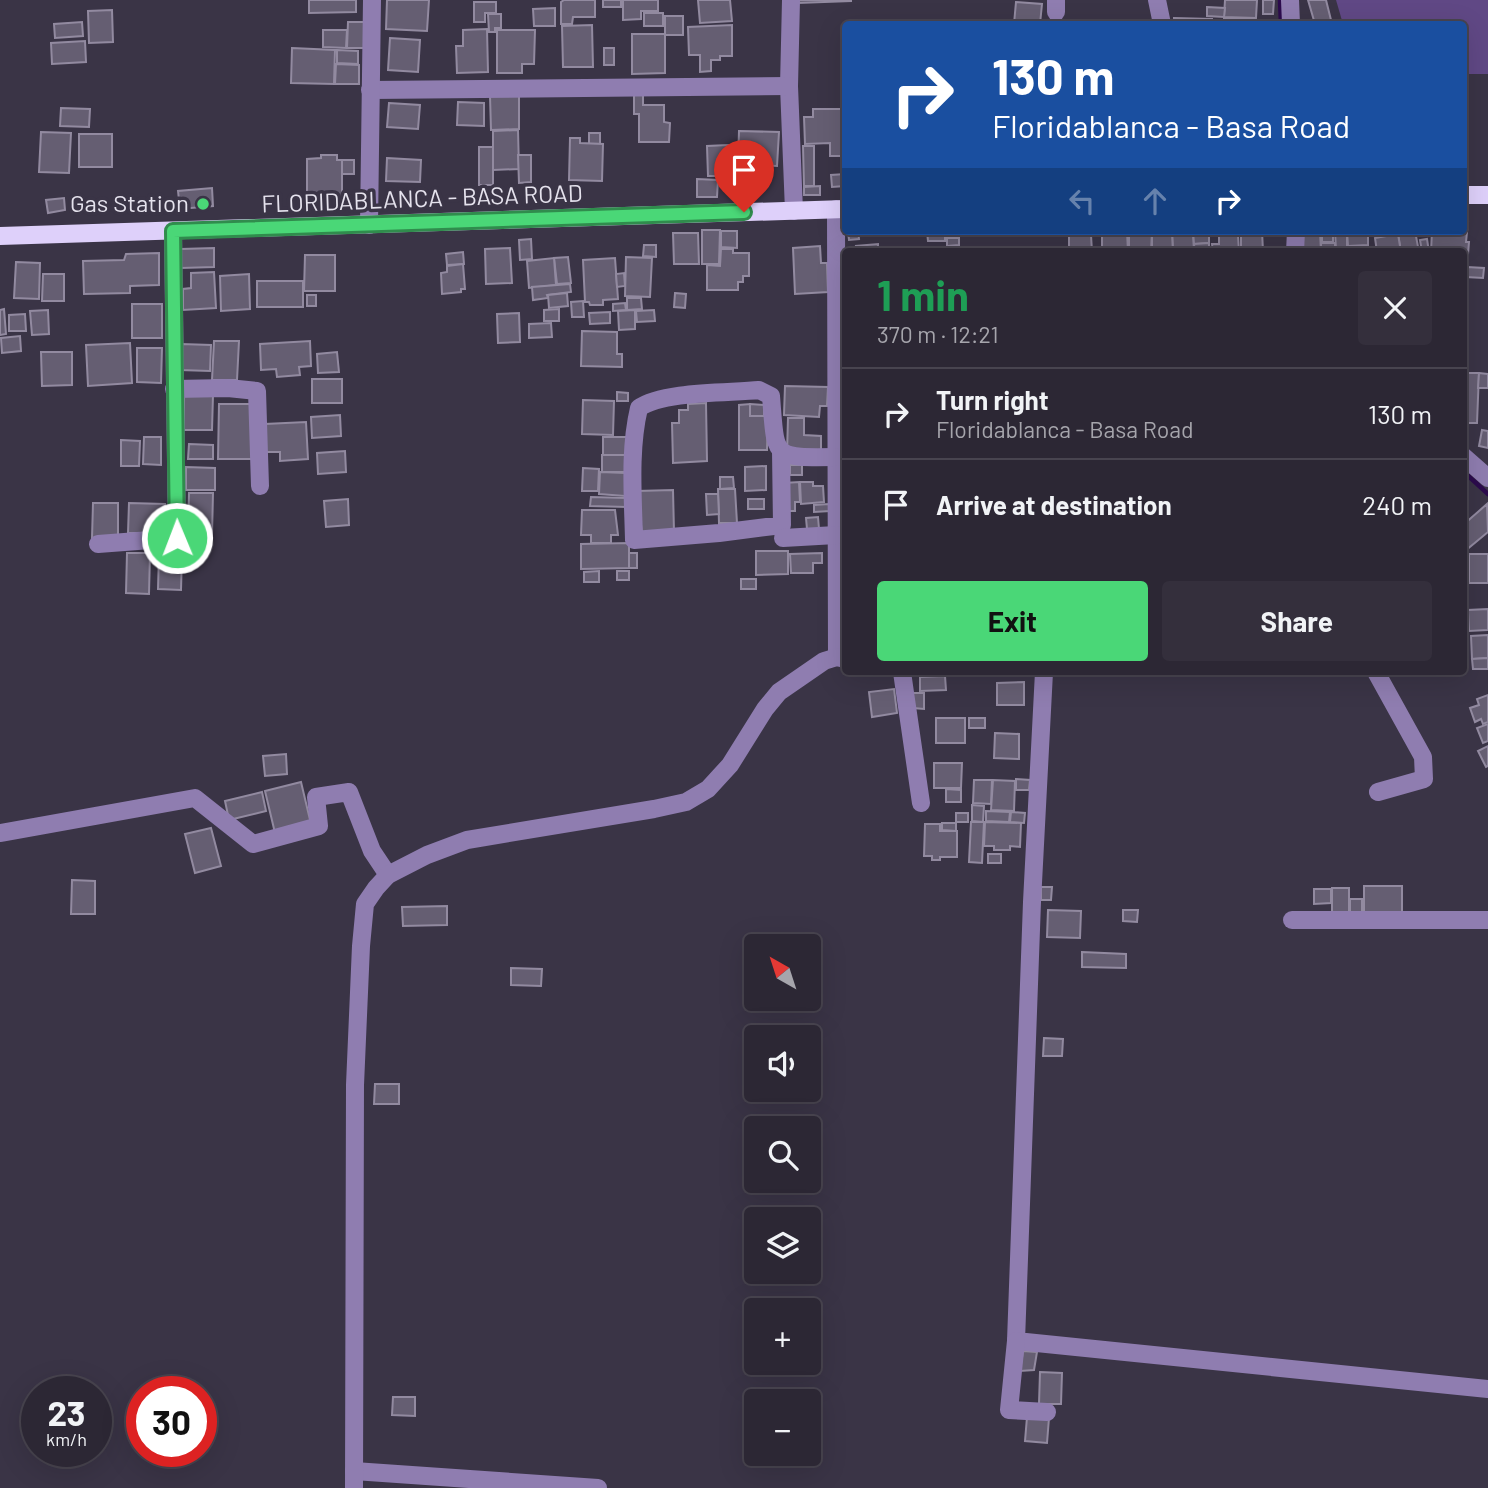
<!DOCTYPE html>
<meta charset="utf-8">
<style>
body{margin:0;font-family:Barlow,sans-serif;background:#342f3c;color:#f1f3f6;height:100vh;display:flex;flex-direction:column;font-size:26px;white-space:nowrap}
*{box-sizing:border-box;margin:0}
p{font-size:23px;color:#a6a5ac}
.icon{flex:none;width:38px;height:38px;fill:none;stroke:currentColor;stroke-width:2;stroke-linecap:round;stroke-linejoin:round}
.map{position:relative;flex:1;overflow:hidden}
.drawer{position:absolute;left:842px;top:248px;width:625px;height:427px;display:flex;flex-direction:column;background:#2c2734;border-radius:7px;box-shadow:0 7px 28px #0002,0 0 0 2px #48444f}
.drawer>*{flex:none}
.hud{position:absolute;left:842px;top:21px;width:625px;height:214px;border-radius:7px;box-shadow:0 7px 28px #0002,0 0 0 2px #48444f;background:#1a4fa0;color:#fff;overflow:hidden}
.needle{width:46px;rotate:321deg}
.fabs{position:absolute;left:744px;top:934px;display:grid;gap:14px}
.fabs a{display:grid;place-items:center;width:77px;height:77px;border-radius:7px;background:#2c2734;box-shadow:0 7px 28px #0002,0 0 0 2px #48444f;font-size:35px}
.speed{position:absolute;left:21px;top:1376px;display:flex;gap:14px;font-size:35px;font-weight:700;text-align:center}
.speed>*{display:grid;place-content:center;width:91px;height:91px;border-radius:50%;background:#2c2734;box-shadow:0 7px 28px #0002,0 0 0 2px #48444f;line-height:1}
.speed small{font-size:18px;font-weight:400}
.speed .limit{border:10px solid #d22;background:#fff;color:#111}
.pin{position:absolute;display:grid;place-items:center;width:60px;height:60px;color:#fff;margin:-72px -30px;border-radius:50% 50% 50% 0;rotate:-45deg;box-shadow:0 0 7px #0007}
.pin .icon{rotate:45deg}
.me{position:absolute;width:77px;margin:-38px;rotate:359deg;stroke-linejoin:round;filter:drop-shadow(0 0 5px #0008)}
.turn{display:flex;align-items:center;gap:24px;height:147px;padding:0 35px;font-size:32px}
.turn .icon{width:91px;height:91px;stroke-width:2.5}
.turn b{display:block;font-size:49px;line-height:60px}
.lanes{display:flex;align-items:center;height:66px;padding:0 35px;background:#0003;justify-content:center;gap:35px;direction:ltr}
.lanes .off{opacity:.35}
.round{display:grid;place-items:center;flex:none;width:74px;height:74px;border-radius:7px;background:#342f3c}
.head{display:flex;align-items:center;justify-content:space-between;height:119px;padding:0 35px}
h1{font-size:42px;font-weight:700;line-height:52px;color:#1e9e55}
.cta{display:flex;gap:14px;margin-top:auto;padding:14px 35px}
.cta a{flex:1;height:80px;border-radius:7px;background:#4ad777;color:#111;font-size:28px;font-weight:700;line-height:80px;text-align:center}
.cta a+a{background:#342f3c;color:#f1f3f6}
ul{padding:0;list-style:none}
li{display:flex;align-items:center;gap:21px;height:91px;padding:0 35px;border-top:2px solid #48444f}
li div{flex:1}
li b{display:block;font-size:26px}
li em{font-style:normal}
.map>svg:first-child{display:block}
.green{fill:#604885}
.lines{fill:none;stroke-linecap:round;stroke-linejoin:round}
.stream{stroke:#2c0b4d;stroke-width:4.5}
.building{fill:#655e72;stroke:#928aa0;stroke-width:2}
.minor{stroke:#8f7db0;stroke-width:18}
.major{stroke:#ded0fa;stroke-width:18}
.route-casing{stroke:#308c4d;stroke-width:18}
.route{stroke:#4ad777;stroke-width:12}
.poi-dot{fill:#4ad777;stroke:#3a3446;stroke-width:2.5}
.labels{text-anchor:middle;stroke-width:7;stroke-linejoin:round;paint-order:stroke}
.street-label{font-size:24px;fill:#e5e2ed;stroke:#3a3446}
.poi-label{font-size:24px;fill:#e5e2ed;stroke:#3a3446;text-anchor:end}
</style>
<div class="map">
<svg width="1488" height="1488" viewBox="0 0 1488 1488">
<rect width="100%" height="100%" fill="#3a3446"/>
<polygon class="green" points="1336,0 1488,0 1488,74 1463,74 1463,24 1343,24"/>
<g class="lines">
<g class="stream">
<polyline points="1280,0 1281,24"/>
<polyline points="1463,471 1488,494"/>
</g>
</g>
<g class="building">
<polygon points="309,0 356,0 356,12 309,13"/>
<polygon points="387,0 429,0 427,31 386,29"/>
<polygon points="564,0 595,0 595,17 573,17 572,24 561,24 561,2"/>
<rect x="603" y="0" width="18" height="7"/>
<polygon points="623,0 658,0 658,11 641,11 641,19 623,20"/>
<polygon points="698,0 730,0 732,21 700,23"/>
<polygon points="798,0 851,0 851,1 798,3"/>
<polygon points="1225,0 1257,0 1256,18 1224,17"/>
<polygon points="1263,0 1274,0 1273,14 1263,14"/>
<polygon points="1308,0 1326,0 1332,24 1315,24"/>
<polygon points="474,2 496,2 496,13 485,13 485,22 474,22"/>
<polygon points="1016,2 1042,4 1040,24 1014,24"/>
<polygon points="1207,7 1225,8 1224,17 1207,16"/>
<polygon points="555,8 555,26 534,26 533,9"/>
<polygon points="112,10 113,42 89,43 88,11"/>
<rect x="644" y="13" width="19" height="13"/>
<polygon points="488,14 501,14 501,28 495,28 495,32 489,32"/>
<rect x="665" y="16" width="18" height="19"/>
<polygon points="1174,18 1212,19 1212,24 1174,24"/>
<rect x="1224" y="18" width="31" height="6"/>
<polygon points="82,22 83,36 55,38 54,24"/>
<polygon points="348,22 367,22 366,48 347,48"/>
<polygon points="592,25 593,67 563,67 562,26"/>
<polygon points="732,25 732,56 720,56 720,60 711,60 711,71 700,72 700,55 689,55 688,27"/>
<polygon points="487,29 488,72 457,73 456,46 463,46 463,30"/>
<polygon points="323,30 347,30 346,48 323,47"/>
<polygon points="497,30 535,30 534,64 522,64 522,73 497,73"/>
<polygon points="632,34 665,34 665,73 632,74"/>
<polygon points="390,38 420,40 418,72 388,70"/>
<polygon points="85,41 86,62 52,64 51,43"/>
<polygon points="292,48 335,50 334,84 291,83"/>
<rect x="604" y="48" width="10" height="17"/>
<polygon points="337,50 358,51 358,64 337,63"/>
<polygon points="336,64 359,65 359,84 335,84"/>
<polygon points="634,95 643,95 643,105 664,105 664,122 670,123 669,142 639,142 639,114 634,114"/>
<polygon points="490,96 519,96 519,129 491,130"/>
<polygon points="458,102 484,103 484,126 457,125"/>
<polygon points="389,103 420,105 418,129 387,127"/>
<polygon points="61,108 90,109 89,127 60,126"/>
<polygon points="813,109 845,109 845,156 830,156 830,143 805,144 804,117 813,117"/>
<polygon points="518,130 519,169 493,170 493,131"/>
<polygon points="739,131 779,132 777,166 738,164"/>
<polygon points="41,132 71,133 69,173 39,172"/>
<rect x="589" y="133" width="11" height="11"/>
<rect x="79" y="134" width="33" height="33"/>
<polygon points="570,138 580,138 580,143 603,144 602,181 569,180"/>
<polygon points="728,145 729,176 708,176 707,146"/>
<polygon points="803,146 814,146 814,186 804,186"/>
<rect x="479" y="147" width="14" height="38"/>
<polygon points="321,155 337,155 337,160 342,160 342,197 307,195 307,159 321,158"/>
<polygon points="518,155 531,155 531,182 519,183"/>
<polygon points="387,158 421,160 420,182 386,181"/>
<rect x="342" y="160" width="12" height="14"/>
<polygon points="845,174 845,186 832,187 831,175"/>
<polygon points="697,179 718,180 717,197 697,197"/>
<polygon points="820,186 820,195 804,195 804,187"/>
<polygon points="212,188 213,206 180,209 178,191"/>
<polygon points="487,193 487,203 468,204 468,194"/>
<polygon points="64,198 65,210 48,213 46,200"/>
<polygon points="1463,221 1468,222 1466,242 1469,242 1467,266 1463,266 1463,252 1431,252 1432,231 1463,231"/>
<polygon points="702,230 720,230 719,264 702,264"/>
<polygon points="721,231 737,231 737,248 721,247"/>
<polygon points="848,231 858,231 859,239 849,240"/>
<polygon points="927,231 945,231 945,241 928,241"/>
<polygon points="1102,231 1127,231 1128,252 1102,252"/>
<polygon points="1129,231 1152,231 1151,252 1129,252"/>
<polygon points="1172,231 1193,231 1194,252 1173,252"/>
<polygon points="1193,231 1209,231 1209,243 1194,244"/>
<polygon points="1241,231 1262,231 1263,251 1241,252"/>
<polygon points="1298,231 1320,231 1321,252 1298,252"/>
<polygon points="1335,231 1347,231 1347,249 1336,250"/>
<polygon points="1347,231 1368,231 1368,245 1348,246"/>
<polygon points="1415,231 1419,252 1401,252 1398,234"/>
<rect x="1322" y="232" width="11" height="10"/>
<polygon points="673,233 698,233 699,264 674,264"/>
<polygon points="1152,234 1172,234 1173,252 1152,252"/>
<polygon points="1398,234 1401,252 1377,252 1375,238"/>
<polygon points="1091,235 1092,252 1069,252 1069,236"/>
<polygon points="1219,235 1238,235 1239,252 1213,252 1212,244 1219,244"/>
<polygon points="947,238 959,238 959,245 947,246"/>
<polygon points="531,239 532,259 520,260 519,240"/>
<polygon points="1427,239 1429,252 1422,252 1420,240"/>
<polygon points="1209,243 1209,252 1195,252 1194,244"/>
<rect x="1321" y="243" width="14" height="9"/>
<polygon points="878,244 878,252 857,252 856,246"/>
<polygon points="644,245 656,245 656,257 643,256"/>
<polygon points="820,246 821,263 827,263 828,292 795,294 793,248"/>
<polygon points="1368,247 1368,252 1348,252 1347,248"/>
<polygon points="214,248 214,267 181,268 181,249"/>
<polygon points="510,248 512,283 486,284 485,249"/>
<polygon points="976,248 976,252 948,252 948,249"/>
<polygon points="721,249 733,249 733,253 749,253 749,276 743,276 743,282 738,282 738,290 707,290 707,265 720,266"/>
<polygon points="1061,249 1061,252 1030,252 1030,250"/>
<polygon points="463,252 464,264 447,265 446,254"/>
<polygon points="159,253 159,285 130,286 130,293 84,294 83,261 124,260 126,254"/>
<polygon points="305,255 335,255 335,291 304,291"/>
<polygon points="568,257 571,283 557,284 554,258"/>
<polygon points="626,257 652,258 650,297 625,296"/>
<polygon points="554,258 556,285 529,288 527,261"/>
<polygon points="615,258 618,299 603,300 603,305 590,305 589,302 585,302 583,260"/>
<polygon points="16,262 40,263 39,299 14,298"/>
<polygon points="463,264 465,289 461,289 461,292 442,294 441,273 447,272 447,266"/>
<polygon points="1463,267 1467,267 1463,319"/>
<polygon points="1467,267 1484,268 1483,278 1466,277"/>
<polygon points="214,272 216,308 183,310 183,289 191,288 191,273"/>
<polygon points="624,273 625,286 617,287 616,274"/>
<polygon points="43,274 64,274 64,301 42,301"/>
<polygon points="249,274 250,309 221,311 220,276"/>
<rect x="257" y="281" width="46" height="26"/>
<polygon points="570,284 571,292 547,295 548,298 533,300 532,287"/>
<polygon points="567,293 568,306 549,308 548,295"/>
<polygon points="675,293 686,294 685,308 674,307"/>
<rect x="307" y="295" width="9" height="11"/>
<polygon points="627,298 641,298 642,309 627,310"/>
<polygon points="583,301 584,317 572,317 571,302"/>
<polygon points="625,303 626,310 613,311 613,304"/>
<rect x="132" y="304" width="30" height="34"/>
<polygon points="4,309 6,334 0,335 0,310"/>
<polygon points="559,309 559,321 544,321 544,310"/>
<polygon points="48,310 49,334 32,335 30,311"/>
<polygon points="635,310 635,329 619,330 618,311"/>
<polygon points="654,310 655,321 637,322 636,311"/>
<polygon points="610,312 610,323 590,324 589,313"/>
<polygon points="519,313 520,342 498,343 497,314"/>
<polygon points="25,314 26,331 9,331 9,315"/>
<polygon points="551,323 552,337 529,338 529,324"/>
<polygon points="582,331 617,332 617,354 622,354 622,367 581,366"/>
<polygon points="20,336 21,351 2,353 1,338"/>
<polygon points="214,341 239,341 237,380 212,380"/>
<polygon points="310,341 311,366 299,367 300,375 277,377 276,369 261,370 260,344"/>
<polygon points="130,343 132,383 88,386 86,345"/>
<polygon points="181,344 211,345 210,371 180,370"/>
<polygon points="137,348 162,348 161,383 137,382"/>
<polygon points="41,352 72,352 72,385 42,386"/>
<polygon points="337,352 339,372 318,373 317,354"/>
<polygon points="1466,373 1479,373 1477,423 1464,423"/>
<polygon points="1479,373 1488,374 1488,388 1478,388"/>
<rect x="312" y="379" width="30" height="24"/>
<polygon points="785,386 828,387 827,406 820,406 819,417 784,415"/>
<polygon points="617,392 628,393 628,401 617,401"/>
<polygon points="184,395 213,395 212,430 184,430"/>
<polygon points="583,400 614,401 613,435 582,434"/>
<polygon points="706,403 707,461 673,463 672,423 679,423 679,410 688,410 688,404"/>
<polygon points="219,404 252,404 252,459 218,459"/>
<polygon points="750,404 750,416 768,416 767,450 739,450 739,405"/>
<polygon points="750,404 764,405 764,416 750,416"/>
<polygon points="340,415 341,436 312,438 311,417"/>
<polygon points="788,418 804,418 804,435 821,436 821,453 787,453"/>
<polygon points="306,422 308,459 280,461 280,452 266,452 265,424"/>
<polygon points="1482,430 1488,431 1488,448 1479,446"/>
<polygon points="144,437 161,437 161,465 143,464"/>
<rect x="603" y="437" width="24" height="18"/>
<polygon points="121,440 140,441 139,466 121,466"/>
<polygon points="189,444 213,445 213,459 188,459"/>
<polygon points="345,451 346,472 318,474 317,453"/>
<rect x="602" y="455" width="25" height="17"/>
<rect x="790" y="465" width="12" height="10"/>
<polygon points="766,466 766,490 745,491 745,467"/>
<polygon points="186,467 215,468 215,490 186,490"/>
<polygon points="583,468 599,469 598,491 582,491"/>
<polygon points="600,472 626,473 625,496 599,494"/>
<polygon points="720,477 733,477 734,488 720,489"/>
<polygon points="799,482 800,502 795,502 795,511 785,511 784,483"/>
<polygon points="800,482 813,482 813,486 823,486 824,502 801,504"/>
<polygon points="718,489 735,489 737,523 719,523"/>
<polygon points="673,490 674,532 642,533 637,491"/>
<polygon points="189,493 213,493 212,535 188,535"/>
<polygon points="706,494 718,494 719,514 707,515"/>
<polygon points="591,497 627,498 627,507 590,506"/>
<polygon points="348,499 349,525 326,527 324,501"/>
<rect x="748" y="499" width="16" height="10"/>
<polygon points="93,503 118,503 118,538 92,538"/>
<polygon points="129,503 165,504 164,533 128,533"/>
<polygon points="829,504 830,511 814,512 814,505"/>
<polygon points="1487,504 1488,532 1465,551 1463,548 1463,525"/>
<polygon points="582,510 615,510 618,535 611,535 611,543 591,543 591,535 581,535"/>
<polygon points="818,517 819,529 807,529 806,518"/>
<polygon points="629,543 629,568 581,569 581,544"/>
<polygon points="756,551 788,551 788,574 756,575"/>
<polygon points="127,553 150,553 149,594 126,593"/>
<rect x="629" y="553" width="8" height="15"/>
<polygon points="822,553 822,563 813,563 813,573 791,573 790,554"/>
<polygon points="159,554 182,554 181,590 158,589"/>
<rect x="1469" y="554" width="19" height="29"/>
<polygon points="599,571 599,582 584,582 584,572"/>
<rect x="617" y="571" width="12" height="9"/>
<rect x="741" y="579" width="15" height="10"/>
<rect x="1463" y="609" width="4" height="19"/>
<polygon points="1488,609 1488,630 1469,631 1468,610"/>
<polygon points="1488,635 1488,658 1472,659 1471,636"/>
<polygon points="1488,658 1488,669 1473,669 1472,659"/>
<polygon points="945,676 946,690 920,691 920,677"/>
<polygon points="1024,682 1024,705 997,705 997,683"/>
<polygon points="894,689 897,713 872,717 869,692"/>
<polygon points="913,693 924,693 924,709 913,708"/>
<polygon points="1488,695 1488,722 1483,724 1481,719 1475,722 1470,708 1479,705 1477,699"/>
<rect x="936" y="718" width="29" height="25"/>
<rect x="969" y="718" width="16" height="10"/>
<polygon points="1488,724 1488,741 1483,743 1477,728"/>
<polygon points="995,733 1019,734 1019,759 994,758"/>
<polygon points="1488,746 1488,766 1486,767 1478,751"/>
<polygon points="286,754 287,774 265,776 263,756"/>
<polygon points="934,763 962,763 961,788 934,788"/>
<polygon points="1016,779 1030,780 1029,790 1016,790"/>
<polygon points="974,780 992,780 991,804 973,803"/>
<polygon points="993,780 1015,781 1014,811 991,810"/>
<polygon points="301,782 311,824 275,833 265,791"/>
<polygon points="946,789 961,790 961,802 946,802"/>
<polygon points="262,792 266,811 229,820 225,801"/>
<polygon points="972,805 984,806 983,822 972,821"/>
<polygon points="986,811 1010,812 1009,822 986,821"/>
<polygon points="1011,812 1025,813 1024,823 1010,822"/>
<rect x="956" y="813" width="12" height="9"/>
<polygon points="971,822 984,822 982,863 969,862"/>
<polygon points="985,822 1021,823 1020,847 1010,846 1010,850 994,850 994,846 984,846"/>
<polygon points="942,823 956,823 956,831 942,830"/>
<polygon points="925,824 940,824 940,831 957,831 957,857 940,857 940,860 932,860 932,856 924,856"/>
<polygon points="211,828 221,866 195,873 185,834"/>
<rect x="988" y="854" width="13" height="9"/>
<polygon points="72,880 95,881 95,914 71,914"/>
<rect x="1364" y="886" width="38" height="28"/>
<polygon points="1041,887 1052,887 1051,900 1041,900"/>
<rect x="1332" y="888" width="17" height="25"/>
<polygon points="1314,889 1331,889 1331,903 1314,904"/>
<rect x="1350" y="899" width="12" height="15"/>
<polygon points="447,906 447,925 403,926 402,907"/>
<polygon points="1048,910 1081,911 1080,938 1047,937"/>
<polygon points="1123,910 1138,910 1137,922 1123,921"/>
<polygon points="1082,952 1126,954 1126,968 1082,967"/>
<polygon points="511,968 542,969 541,986 511,985"/>
<polygon points="1044,1038 1063,1039 1062,1056 1043,1056"/>
<polygon points="375,1084 399,1084 399,1104 374,1104"/>
<polygon points="1023,1351 1037,1352 1034,1370 1020,1371"/>
<polygon points="1040,1372 1062,1373 1061,1404 1039,1404"/>
<polygon points="393,1397 415,1397 415,1416 392,1415"/>
<polygon points="1027,1417 1049,1418 1047,1443 1025,1441"/>
</g>
<g class="lines">
<g class="minor">
<polyline points="791,0 789,86 794,211"/>
<polyline points="1056,0 1056,12"/>
<polyline points="1157,0 1162,24"/>
<polyline points="1290,0 1291,24"/>
<polyline points="370,90 789,86"/>
<polyline points="836,209 837,657"/>
<polyline points="369,225 372,0"/>
<polyline points="1295,252 1296,231"/>
<polyline points="174,389 228,388 257,391 260,486"/>
<path d="M 781,451 L 782,525 L 719,533 L 634,540 C 633,496 629,450 639,408 C 662,391 729,393 759,390 L 771,396 C 776,458 771,458 835,457"/>
<polyline points="1463,456 1488,478"/>
<polyline points="783,538 836,535"/>
<polyline points="98,544 177,538 173,231"/>
<polyline points="902,672 921,803"/>
<polyline points="1044,672 1032,902 1016,1341 1488,1389"/>
<polyline points="1376,672 1423,757 1424,779 1378,792"/>
<polyline points="1,833 195,798 253,844 319,826 316,797 349,792 372,851 388,875"/>
<polyline points="1292,920 1488,920"/>
<polyline points="1016,1341 1009,1410 1047,1412"/>
<polyline points="354,1471 598,1488"/>
<polyline points="354,1488 355,1085 361,946 365,904 376,888 388,875 427,855 467,840 654,809 686,802 708,789 730,765 765,709 779,692 824,661 837,657 845,659"/>
</g>
<g class="major">
<polyline points="1463,195 1488,195"/>
<polyline points="0,236 845,209"/>
</g>
</g>
<g class="lines">
<defs>
<polyline id="route" points="177,538 173,231 744,212"/>
</defs>
<use href="#route" class="route-casing"/>
<use href="#route" class="route"/>
</g>
<circle class="poi-dot" cx="203" cy="204" r="7"/>
<g class="labels">
<g class="street-label">
<text transform="translate(422 199) rotate(-2)" y="8">FLORIDABLANCA - BASA ROAD</text>
</g>
<g class="poi-label">
<text x="189" y="212">Gas Station</text>
</g>
</g>
</svg>
<div class="fabs">
<a><svg class="needle" viewBox="-14 -14 28 28"><path d="M0-13l5 13h-10z" fill="#e53935"/><path d="M0 13l5-13h-10z" fill="#a6a5ac"/></svg></a>
<a><svg class="icon" aria-label="sound" viewBox="0 0 24 24"><path d="M4 9h4l5-4v14l-5-4H4zM17 9q2 3 0 6"/></svg></a>
<a><svg class="icon" aria-label="search" viewBox="0 0 24 24"><circle cx="10" cy="10" r="6"/><path d="M15 15l6 6"/></svg></a>
<a><svg class="icon" aria-label="layers" viewBox="0 0 24 24"><path d="M12 4l9 5-9 5-9-5zM3 14l9 5 9-5"/></svg></a>
<a>+</a>
<a>−</a>
</div>
<div class="speed"><div>23<small>km/h</small></div><div class="limit">30</div></div>
<div class="pin" style="left:744px;top:212px;background:#d93025"><svg class="icon" aria-label="arrive" viewBox="0 0 24 24"><path d="M6 21V4h12l-3 4 3 4H6"/></svg></div>
<svg class="me" style="left:177px;top:538px" viewBox="-20 -20 40 40"><circle r="17" fill="#4ad777" stroke="#fff" stroke-width="3"/><path d="M0-11L8 9 0 5-8 9z" fill="#fff"/></svg>
<div class="hud">
<div class="turn"><svg class="icon" aria-label="right" viewBox="0 0 24 24"><path d="M7 20v-9h11M14 6l5 5-5 5"/></svg><div><b>130 m</b>Floridablanca - Basa Road</div></div>
<div class="lanes"><svg class="icon off" aria-label="left" viewBox="0 0 24 24"><path d="M17 20v-9H6M10 6l-5 5 5 5"/></svg><svg class="icon off" aria-label="ahead" viewBox="0 0 24 24"><path d="M12 20V5M6 11l6-6 6 6"/></svg><svg class="icon" aria-label="right" viewBox="0 0 24 24"><path d="M7 20v-9h11M14 6l5 5-5 5"/></svg></div>
</div>
<section class="drawer">
<div class="head"><div><h1>1 min</h1><p>370 m · 12:21</p></div><a class="round"><svg class="icon" aria-label="close" viewBox="0 0 24 24"><path d="M6 6l12 12M18 6L6 18"/></svg></a></div>
<ul>
<li><svg class="icon" aria-label="right" viewBox="0 0 24 24"><path d="M7 20v-9h11M14 6l5 5-5 5"/></svg><div><b>Turn right</b><p>Floridablanca - Basa Road</p></div><em>130 m</em></li>
<li><svg class="icon" aria-label="arrive" viewBox="0 0 24 24"><path d="M6 21V4h12l-3 4 3 4H6"/></svg><div><b>Arrive at destination</b></div><em>240 m</em></li>
</ul>
<div class="cta"><a>Exit</a><a>Share</a></div>
</section>
</div>
